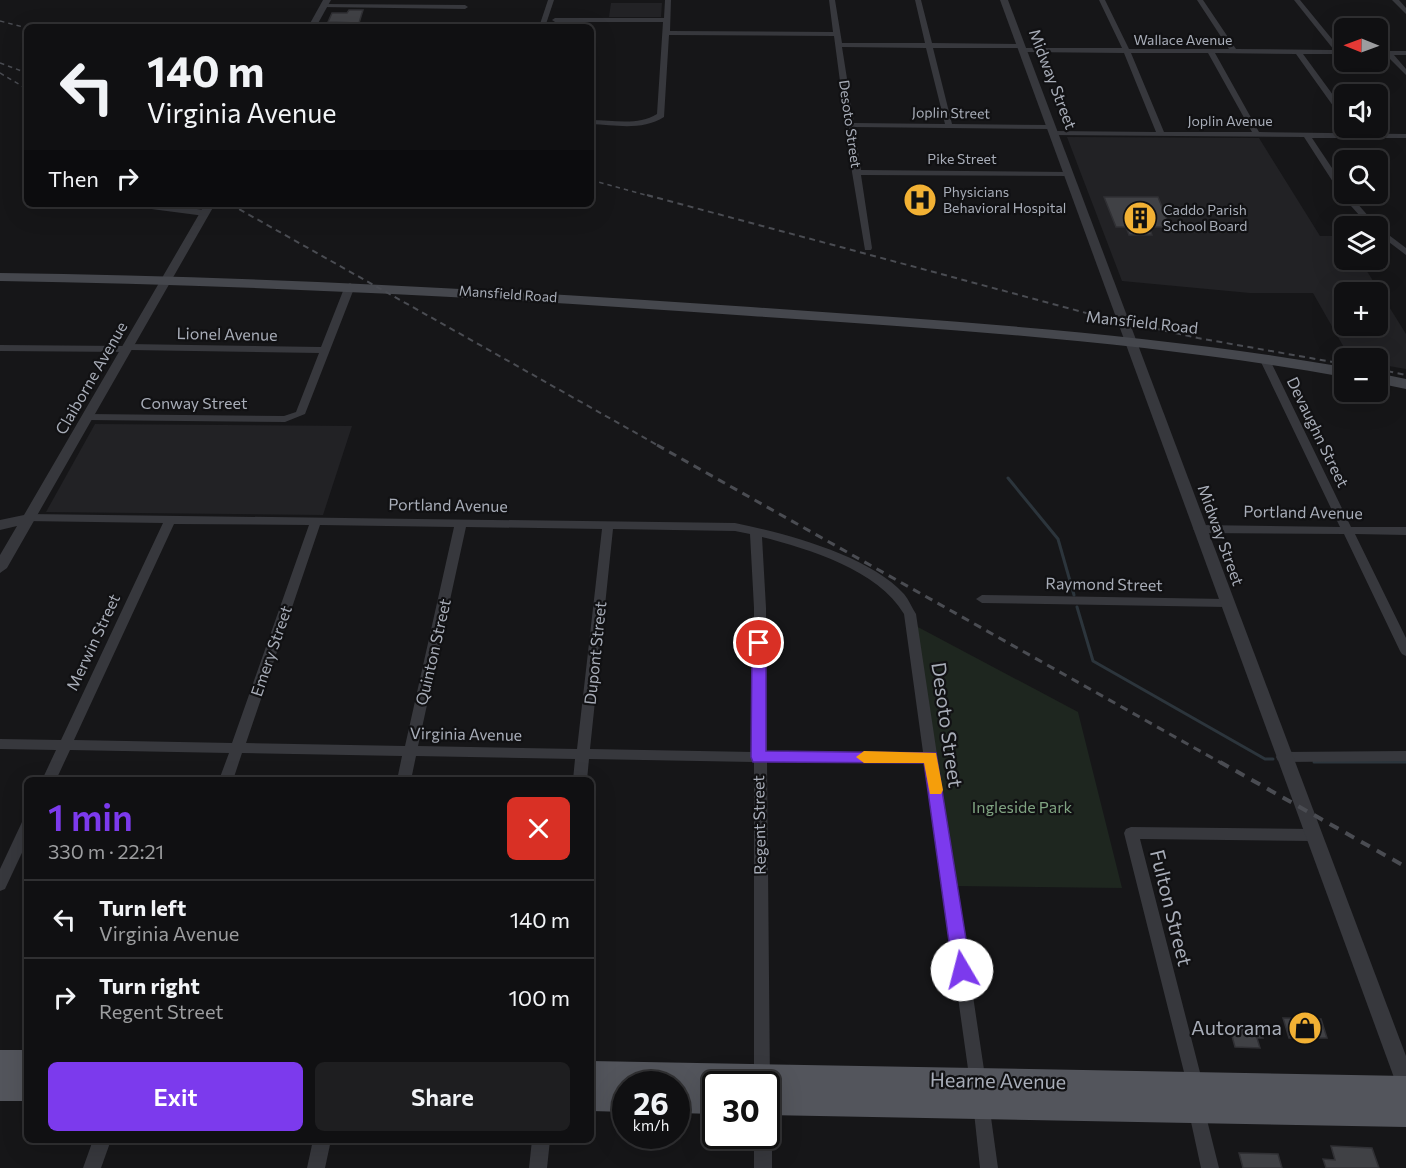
<!DOCTYPE html>
<meta charset="utf-8">
<style>
body{margin:0;font-family:Commissioner,sans-serif;background:#1e1e20;color:#f1f3f6;height:100vh;display:flex;flex-direction:column;font-size:22px;white-space:nowrap}
*{box-sizing:border-box;margin:0}
p{font-size:20px;color:#9c9d9f}
.icon{flex:none;width:33px;height:33px;fill:none;stroke:currentColor;stroke-width:2;stroke-linecap:round;stroke-linejoin:round}
.map{position:relative;flex:1;overflow:hidden}
.panel{position:absolute;left:24px;top:777px;width:570px;height:366px;display:flex;flex-direction:column;background:#101012;border-radius:9px;box-shadow:0 6px 24px #0002,0 0 0 2px #303032}
.panel>*{flex:none}
.banner{position:absolute;left:24px;top:24px;width:570px;height:183px;border-radius:9px;box-shadow:0 6px 24px #0002,0 0 0 2px #303032;background:#101012;color:#f1f3f6;overflow:hidden}
.needle{width:39px;rotate:271deg}
.fabs{position:absolute;left:1334px;top:18px;display:grid;gap:12px}
.fabs a{display:grid;place-items:center;width:54px;height:54px;border-radius:9px;background:#101012;box-shadow:0 6px 24px #0002,0 0 0 2px #303032;font-size:30px}
.speed{position:absolute;left:612px;top:1071px;display:flex;gap:12px;font-size:30px;font-weight:700;text-align:center}
.speed>*{display:grid;place-content:center;width:78px;height:78px;border-radius:50%;background:#101012;box-shadow:0 6px 24px #0002,0 0 0 2px #303032;line-height:1}
.speed small{font-size:15px;font-weight:400}
.speed .limit{border:3px solid #111;border-radius:9px;background:#fff;color:#111}
.pin{position:absolute;display:grid;place-items:center;width:51px;height:51px;color:#fff;margin:-26px;border:3px solid #fff;border-radius:50%;box-shadow:0 2px 6px #0007}
.me{position:absolute;width:66px;margin:-33px;rotate:352deg;stroke-linejoin:round;filter:drop-shadow(0 0 4px #0008)}
.turn{display:flex;align-items:center;gap:21px;height:126px;padding:0 24px;font-size:27px}
.turn .icon{width:78px;height:78px;stroke-width:2.5}
.turn b{display:block;font-size:42px;line-height:51px}
.then{display:flex;align-items:center;height:57px;padding:0 24px;background:#0003;gap:12px;font-size:22px}
.round{display:grid;place-items:center;flex:none;width:63px;height:63px;border-radius:9px;background:#1e1e20}
.summary{display:flex;align-items:center;justify-content:space-between;height:102px;padding:0 24px}
h1{font-size:36px;font-weight:600;line-height:45px;color:#7c3aed}
.button{display:flex;gap:12px;margin-top:auto;padding:12px 24px}
.button a{flex:1;height:69px;border-radius:9px;background:#7c3aed;color:#fff;font-size:24px;font-weight:600;line-height:69px;text-align:center}
.button a+a{background:#1e1e20;color:#f1f3f6}
ul{padding:0;list-style:none}
li{display:flex;align-items:center;gap:18px;height:78px;padding:0 24px;border-top:2px solid #303032}
li div{flex:1}
li b{display:block;font-size:22px}
li em{font-style:normal}
.map>svg:first-child{display:block}
.built{fill:#222225;fill-rule:evenodd}
.green{fill:#1e261f}
.lines{fill:none;stroke-linecap:round;stroke-linejoin:round}
.stream{stroke:#2c353c;stroke-width:3}
.building{fill:#404145;stroke:#303034;stroke-width:1.5}
.minor{fill:#37383d;fill-rule:evenodd}
.tertiary{fill:#37383d;fill-rule:evenodd}
.secondary{fill:#45474d;fill-rule:evenodd}
.primary{fill:#53555c;fill-rule:evenodd}
.rail-far3{stroke:#4a4c52;stroke-width:1.5;stroke-dasharray:4.5 4;stroke-linecap:butt}
.rail-far2{stroke:#4a4c52;stroke-width:2;stroke-dasharray:6 4.5;stroke-linecap:butt}
.rail-far1{stroke:#4a4c52;stroke-width:3;stroke-dasharray:8 6;stroke-linecap:butt}
.rail{stroke:#4a4c52;stroke-width:4;stroke-dasharray:10 8;stroke-linecap:butt}
.route{fill:#7c3aed;stroke:#51269a;stroke-width:1.5}
.slow{fill:#f59e0b}
.labels{text-anchor:middle;stroke-width:4.5;stroke-linejoin:round;paint-order:stroke}
.far-street-label{font-size:14px;fill:#a8adb8;stroke:#111113}
.far-poi-label{font-size:14px;fill:#a8adb8;stroke:#111113;text-anchor:start}
.street-label{font-size:16px;fill:#a8adb8;stroke:#111113}
.park-label{font-size:16px;fill:#7fa381;stroke:#111113}
.near-street-label{font-size:20px;fill:#a8adb8;stroke:#111113}
.near-poi-label{font-size:20px;fill:#a8adb8;stroke:#111113;text-anchor:end}
</style>
<div class="map">
<svg width="1406" height="1168" viewBox="0 0 1406 1168">
<rect width="100%" height="100%" fill="#161618"/>
<g class="built">
<polygon points="611,3 662,3 661,17 609,17"/>
<path d="M 1067,137 L 1259,138 L 1320,236 L 1344,236 L 1344,260 L 1360,260 L 1406,334 L 1406,369 L 1377,364 L 1377,358 L 1350,358 L 1313,293 L 1250,293 L 1122,281 ZM 1344,292 L 1377,292 L 1377,326 L 1344,326 Z"/>
<polygon points="95,424 352,426 323,515 46,512"/>
</g>
<polygon class="green" points="916,626 1078,712 1122,888 955,886"/>
<g class="lines">
<g class="stream">
<polyline points="1008,478 1058,539 1074,595"/>
<polyline points="1077,607 1093,661 1265,759 1273,759"/>
<polyline points="1314,762 1406,762"/>
</g>
</g>
<g class="building">
<polygon points="349,10 363,10 359,23 328,22 332,13 347,13"/>
<polygon points="1104,197 1158,197 1170,227 1149,227 1152,235 1129,235 1126,227 1116,227"/>
<polygon points="1283,1018 1321,1019 1327,1038 1289,1038"/>
<polygon points="1230,1029 1260,1029 1263,1038 1257,1038 1260,1048 1235,1047"/>
<polygon points="1331,1146 1372,1148 1379,1168 1326,1168 1323,1159 1335,1160"/>
<polygon points="1239,1153 1278,1154 1282,1168 1243,1168"/>
</g>
<g class="lines">
<g class="minor">
<polygon points="548,0 554,0 545,27 539,27"/>
<path d="M 665,0 L 671,0 L 670,31 L 833,32 L 829,0 L 835,0 L 842,43 L 925,43 L 915,0 L 921,0 L 932,43 L 1021,44 L 1025,46 L 1021,48 L 933,48 L 952,124 L 1051,125 L 1055,127 L 1051,129 L 854,127 L 861,170 L 1069,172 L 1073,174 L 1069,176 L 861,175 L 872,248 L 871,250 L 865,250 L 852,172 L 834,36 L 669,35 L 664,117 C 642,131 615,125 591,124 L 591,120 C 613,120 638,126 657,114 L 663,22 L 555,22 L 552,20 L 555,18 L 664,18 ZM 842,47 L 926,48 L 945,124 L 854,123 Z"/>
<path d="M 1099,0 L 1105,0 L 1129,49 L 1229,49 L 1197,0 L 1203,0 L 1236,49 L 1334,50 L 1294,0 L 1300,0 L 1341,50 L 1344,50 L 1344,54 L 1303,54 L 1344,110 L 1344,117 L 1341,117 L 1296,54 L 1215,53 L 1259,132 L 1406,134 L 1406,138 L 1312,138 L 1344,186 L 1344,194 L 1349,194 L 1377,226 L 1406,248 L 1406,255 L 1377,233 L 1377,226 L 1369,226 L 1342,196 L 1304,137 L 1050,135 L 1049,133 L 1053,131 L 1156,132 L 1124,53 L 1023,52 L 1019,50 L 1023,48 L 1122,48 ZM 1131,53 L 1208,53 L 1252,132 L 1164,132 Z"/>
<polygon points="1392,0 1399,0 1406,8 1406,14"/>
<polygon points="324,4 465,5 468,7 465,9 322,7 322,5"/>
<polygon points="1377,51 1406,51 1406,55 1394,55 1406,69 1406,75 1386,55 1377,55"/>
<polygon points="132,204 156,204 205,210 209,213 205,216 136,207"/>
<polygon points="350,283 355,286 305,414 285,422 88,420 83,417 88,414 284,416 296,412 319,353 131,350 127,352 0,351 0,345 124,346 128,344 321,347 345,286"/>
<polygon points="1264,355 1269,358 1351,527 1406,527 1406,535 1355,534 1406,638 1406,656 1402,654 1400,651 1344,534 1199,533 1193,529 1199,525 1340,527 1259,358"/>
<path d="M 29,514 L 735,523 C 784,533 869,555 904,594 C 909,600 912,608 916,614 L 986,1083 L 984,1089 L 978,1091 L 972,1089 L 970,1083 L 925,762 L 767,762 L 770,1084 L 766,1090 L 766,1084 L 754,1084 L 754,762 L 589,759 L 587,780 L 573,780 L 575,759 L 416,756 L 411,780 L 397,780 L 402,756 L 242,753 L 233,780 L 219,780 L 229,753 L 70,750 L 56,780 L 42,780 L 56,750 L 0,749 L 0,739 L 61,740 L 163,523 L 25,521 L 23,518 ZM 174,524 L 309,525 L 232,743 L 74,740 ZM 320,525 L 454,527 L 405,746 L 246,743 ZM 466,527 L 602,529 L 577,749 L 418,746 ZM 613,529 L 735,531 L 750,534 L 754,608 L 754,752 L 590,749 ZM 762,537 C 809,549 878,570 904,614 L 923,752 L 767,752 L 766,608 Z"/>
<polygon points="982,595 1226,599 1232,603 1226,607 982,603 976,599"/>
<polygon points="1406,751 1406,761 1283,762 1278,761 1276,757 1278,753 1283,752"/>
<polygon points="27,820 27,842 5,889 0,891 0,869 22,822"/>
<polygon points="1131,827 1312,829 1317,831 1319,835 1317,839 1312,841 1140,839 1204,1088 1202,1094 1196,1096 1190,1094 1188,1088 1124,833 1126,829"/>
<polygon points="981,1095 987,1097 989,1103 998,1168 980,1168 973,1103 975,1097"/>
<polygon points="1196,1100 1202,1102 1204,1108 1219,1168 1201,1168 1188,1108 1190,1102"/>
<polygon points="766,1129 772,1136 772,1168 754,1168 754,1136 766,1136"/>
<polygon points="93,1140 111,1140 101,1168 83,1168"/>
<polygon points="313,1140 331,1140 325,1168 307,1168"/>
<polygon points="532,1140 550,1140 547,1168 529,1168"/>
</g>
<g class="tertiary">
<polygon points="323,0 331,0 316,27 308,27"/>
<polygon points="1000,0 1008,0 1406,1056 1406,1093 1399,1090 1396,1083"/>
<polygon points="205,204 215,204 7,568 0,573 0,555 17,526 0,530 0,520 24,515"/>
</g>
<g class="secondary">
<path d="M 0,273 C 251,276 501,290 751,307 C 949,321 1148,333 1344,367 L 1344,377 C 1148,342 949,329 751,316 C 501,298 251,285 0,281 Z"/>
<polygon points="1377,373 1406,379 1406,389 1377,383"/>
</g>
<g class="primary">
<rect x="0" y="1050" width="27" height="51"/>
<polygon points="591,1061 1406,1076 1406,1127 766,1115 766,1084 716,1084 716,1114 676,1113 676,1084 626,1084 626,1112 591,1111"/>
</g>
<g class="rail-far3">
<polyline points="0,21 27,28"/>
<polyline points="0,63 27,73"/>
<polyline points="0,73 27,89"/>
<polyline points="591,180 653,197"/>
</g>
<g class="rail-far2">
<polyline points="647,195 1090,314 1198,338 1344,364"/>
<polyline points="230,204 659,446"/>
<polyline points="1377,369 1406,375"/>
</g>
<polyline class="rail-far1" points="657,445 1223,764"/>
<polyline class="rail" points="1220,762 1406,867"/>
</g>
<polygon class="route" points="759,637 766,643 766,751 936,753 971,970 968,975 962,978 956,975 953,970 924,763 753,762 751,757 752,643"/>
<polygon class="slow" points="864,751 936,753 943,790 941,794 930,794 924,763 864,763 856,757"/>
<defs>
<symbol id="hospital-disc" viewBox="-11 -11 22 22"><circle r="9.5" fill="#f2b134" stroke="#111113"/><path d="M-5-5h3v3.5h4V-5h3V5h-3V1.5h-4V5h-3Z" fill="#111"/></symbol>
<symbol id="building-disc" viewBox="-11 -11 22 22"><circle r="9.5" fill="#f2b134" stroke="#111113"/><path d="M-4-6H4V6H1V3H-1V6H-4ZM-2.5-4.3h1.7v1.8h-1.7ZM.8-4.3h1.7v1.8H.8ZM-2.5-1h1.7V.8h-1.7ZM.8-1h1.7V.8H.8Z" fill="#111"/></symbol>
<symbol id="shop-disc" viewBox="-11 -11 22 22"><circle r="9.5" fill="#f2b134" stroke="#111113"/><path d="M-5-2.5h2.3a2.7 3.5 0 0 1 5.4 0H5L5.5 6h-11ZM-1.5-2.5h3a1.5 2.3 0 0 0-3 0Z" fill="#111"/></symbol>
</defs>
<g fill-rule="evenodd">
<use href="#hospital-disc" x="901" y="181" width="38" height="38"/>
<use href="#building-disc" x="1121" y="199" width="38" height="38"/>
<use href="#shop-disc" x="1286" y="1009" width="38" height="38"/>
</g>
<g class="labels">
<g class="far-street-label">
<text x="1183" y="45">Wallace Avenue</text>
<text transform="translate(951 113) rotate(1)" y="5">Joplin Street</text>
<text x="1230" y="126">Joplin Avenue</text>
<text transform="translate(850 124) rotate(82)" y="5">Desoto Street</text>
<text x="962" y="164">Pike Street</text>
<text transform="translate(508 294) rotate(4)" y="5">Mansfield Road</text>
</g>
<g class="far-poi-label">
<text x="943" y="197">Physicians<tspan x="943" dy="16">Behavioral Hospital</tspan></text>
<text x="1163" y="215">Caddo Parish<tspan x="1163" dy="16">School Board</tspan></text>
</g>
<g class="street-label">
<text transform="translate(1053 79) rotate(69)" y="6">Midway Street</text>
<text transform="translate(1142 322) rotate(6)" y="6">Mansfield Road</text>
<text transform="translate(227 334) rotate(1)" y="6">Lionel Avenue</text>
<text transform="translate(91 378) rotate(-60)" y="6">Claiborne Avenue</text>
<text x="194" y="409">Conway Street</text>
<text transform="translate(1318 432) rotate(64)" y="6">Devaughn Street</text>
<text transform="translate(448 505) rotate(1)" y="6">Portland Avenue</text>
<text transform="translate(1303 512) rotate(1)" y="6">Portland Avenue</text>
<text transform="translate(1221 535) rotate(70)" y="6">Midway Street</text>
<text transform="translate(1104 584) rotate(1)" y="6">Raymond Street</text>
<text transform="translate(93 642) rotate(-65)" y="6">Merwin Street</text>
<text transform="translate(271 651) rotate(-71)" y="6">Emery Street</text>
<text transform="translate(433 652) rotate(-77)" y="6">Quinton Street</text>
<text transform="translate(595 653) rotate(-84)" y="6">Dupont Street</text>
<text transform="translate(466 734) rotate(1)" y="6">Virginia Avenue</text>
<text transform="translate(759 825) rotate(-91)" y="6">Regent Street</text>
</g>
<g class="park-label">
<text x="1022" y="813">Ingleside Park</text>
</g>
<g class="near-street-label">
<text transform="translate(947 725) rotate(82)" y="7">Desoto Street</text>
<text transform="translate(1171 908) rotate(76)" y="7">Fulton Street</text>
<text transform="translate(998 1081) rotate(1)" y="7">Hearne Avenue</text>
</g>
<g class="near-poi-label">
<text x="1282" y="1035">Autorama</text>
</g>
</g>
</svg>
<div class="fabs">
<a><svg class="needle" viewBox="-14 -14 28 28"><path d="M0-13l5 13h-10z" fill="#e53935"/><path d="M0 13l5-13h-10z" fill="#9c9d9f"/></svg></a>
<a><svg class="icon" aria-label="sound" viewBox="0 0 24 24"><path d="M4 9h4l5-4v14l-5-4H4zM17 9q2 3 0 6"/></svg></a>
<a><svg class="icon" aria-label="search" viewBox="0 0 24 24"><circle cx="10" cy="10" r="6"/><path d="M15 15l6 6"/></svg></a>
<a><svg class="icon" aria-label="layers" viewBox="0 0 24 24"><path d="M12 4l9 5-9 5-9-5zM3 14l9 5 9-5"/></svg></a>
<a>+</a>
<a>−</a>
</div>
<div class="speed"><div>26<small>km/h</small></div><div class="limit">30</div></div>
<div class="pin" style="left:759px;top:643px;background:#d93025"><svg class="icon" aria-label="arrive" viewBox="0 0 24 24"><path d="M6 21V4h12l-3 4 3 4H6"/></svg></div>
<svg class="me" style="left:962px;top:970px" viewBox="-20 -20 40 40"><circle r="19" fill="#fff"/><path d="M0-13L10 11 0 6-10 11z" fill="#7c3aed"/></svg>
<div class="banner">
<div class="turn"><svg class="icon" aria-label="left" viewBox="0 0 24 24"><path d="M17 20v-9H6M10 6l-5 5 5 5"/></svg><div><b>140 m</b>Virginia Avenue</div></div>
<div class="then">Then<svg class="icon" aria-label="right" viewBox="0 0 24 24"><path d="M7 20v-9h11M14 6l5 5-5 5"/></svg></div>
</div>
<section class="panel">
<div class="summary"><div><h1>1 min</h1><p>330 m · 22:21</p></div><a class="round" style="background:#d93025;color:#fff"><svg class="icon" aria-label="close" viewBox="0 0 24 24"><path d="M6 6l12 12M18 6L6 18"/></svg></a></div>
<ul>
<li><svg class="icon" aria-label="left" viewBox="0 0 24 24"><path d="M17 20v-9H6M10 6l-5 5 5 5"/></svg><div><b>Turn left</b><p>Virginia Avenue</p></div><em>140 m</em></li>
<li><svg class="icon" aria-label="right" viewBox="0 0 24 24"><path d="M7 20v-9h11M14 6l5 5-5 5"/></svg><div><b>Turn right</b><p>Regent Street</p></div><em>100 m</em></li>
</ul>
<div class="button"><a>Exit</a><a>Share</a></div>
</section>
</div>
